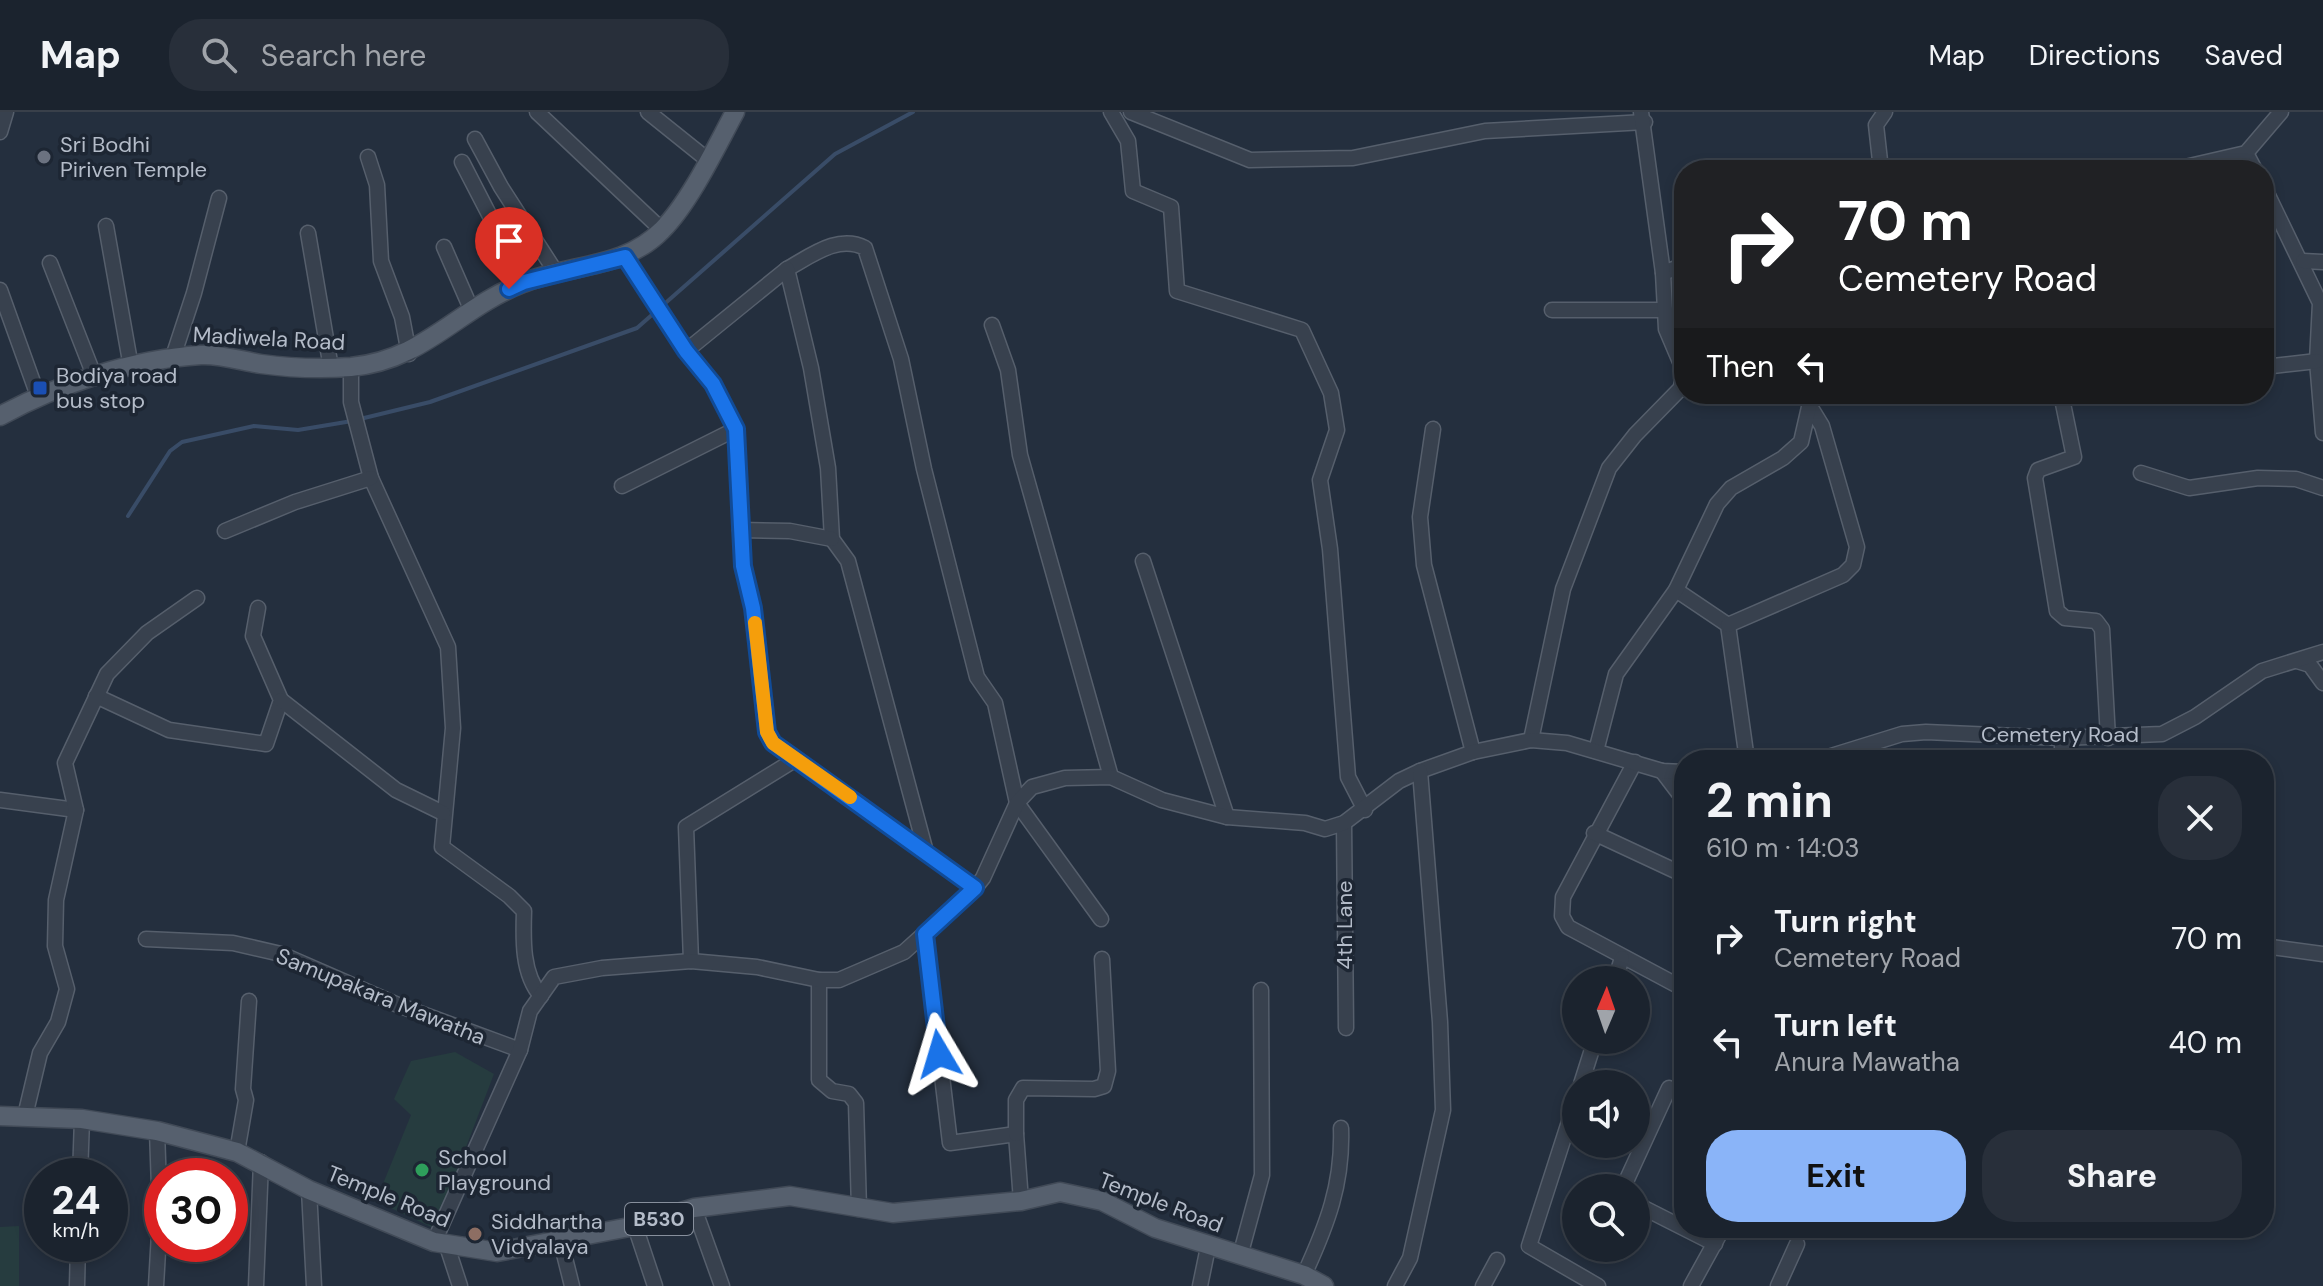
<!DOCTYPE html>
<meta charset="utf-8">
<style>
body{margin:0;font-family:"DM Sans",sans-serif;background:#282f3a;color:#f1f3f6;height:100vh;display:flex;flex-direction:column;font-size:30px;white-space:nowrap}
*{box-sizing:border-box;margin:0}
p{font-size:26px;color:#a0a4aa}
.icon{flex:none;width:44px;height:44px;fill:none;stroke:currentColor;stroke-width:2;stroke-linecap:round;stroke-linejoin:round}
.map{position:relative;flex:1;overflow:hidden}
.drawer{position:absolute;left:1674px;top:638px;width:600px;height:488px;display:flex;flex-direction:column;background:#1b232e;border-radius:32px;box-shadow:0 4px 12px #0003,0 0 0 2px #39404a}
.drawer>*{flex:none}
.guide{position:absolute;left:1674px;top:48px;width:600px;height:244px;border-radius:32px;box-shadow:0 4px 12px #0003,0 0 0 2px #39404a;background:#202124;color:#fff;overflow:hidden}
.needle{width:52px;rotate:2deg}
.buttons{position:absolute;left:1562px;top:854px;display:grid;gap:16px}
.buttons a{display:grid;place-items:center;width:88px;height:88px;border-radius:50%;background:#1b232e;box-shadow:0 4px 12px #0003,0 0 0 2px #39404a;font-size:40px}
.speed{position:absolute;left:24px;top:1046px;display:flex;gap:16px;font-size:40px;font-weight:700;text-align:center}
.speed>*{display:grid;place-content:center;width:104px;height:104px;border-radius:50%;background:#1b232e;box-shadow:0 4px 12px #0003,0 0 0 2px #39404a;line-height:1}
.speed small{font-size:20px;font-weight:400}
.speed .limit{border:12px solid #d22;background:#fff;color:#111}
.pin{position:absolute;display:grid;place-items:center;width:68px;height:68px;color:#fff;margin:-82px -34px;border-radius:50% 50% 50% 0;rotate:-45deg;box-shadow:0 0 8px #0007}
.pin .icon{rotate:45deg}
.me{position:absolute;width:88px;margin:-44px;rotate:353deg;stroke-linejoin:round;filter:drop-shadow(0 0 6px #0008)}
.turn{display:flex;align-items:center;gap:28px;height:168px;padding:0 32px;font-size:36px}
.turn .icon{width:104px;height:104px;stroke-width:2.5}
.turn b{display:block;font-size:56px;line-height:68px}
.then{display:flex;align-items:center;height:76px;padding:0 32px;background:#0003;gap:16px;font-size:30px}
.round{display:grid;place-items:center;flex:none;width:84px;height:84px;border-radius:32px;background:#282f3a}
.summary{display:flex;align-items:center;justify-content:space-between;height:136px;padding:0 32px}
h1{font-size:48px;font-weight:700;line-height:60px}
.cta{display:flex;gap:16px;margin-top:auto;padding:16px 32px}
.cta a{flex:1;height:92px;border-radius:32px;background:#8ab4f8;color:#111;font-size:32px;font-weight:700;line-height:92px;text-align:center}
.cta a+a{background:#282f3a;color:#f1f3f6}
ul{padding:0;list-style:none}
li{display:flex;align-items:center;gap:24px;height:104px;padding:0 32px}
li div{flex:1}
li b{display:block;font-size:30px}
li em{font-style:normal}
header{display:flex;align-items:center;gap:48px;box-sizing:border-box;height:112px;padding:0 40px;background:#1b232e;border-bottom:2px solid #39404a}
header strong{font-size:38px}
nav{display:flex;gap:44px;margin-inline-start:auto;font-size:28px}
.search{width:560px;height:72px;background:#282f3a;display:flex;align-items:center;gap:20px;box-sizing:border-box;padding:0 28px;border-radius:32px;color:#a0a4aa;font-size:30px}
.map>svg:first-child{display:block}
.green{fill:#263c3f}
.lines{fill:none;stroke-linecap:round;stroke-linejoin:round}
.stream{stroke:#394c67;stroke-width:4}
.minor-casing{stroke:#565f6c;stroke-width:17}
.major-casing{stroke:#414a57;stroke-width:21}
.minor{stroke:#38414e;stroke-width:14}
.major{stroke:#56606e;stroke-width:18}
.route-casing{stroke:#114b97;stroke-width:20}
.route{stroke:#1a73e8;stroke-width:14}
.slow{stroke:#f59e0b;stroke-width:14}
.worship-dot{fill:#6b7280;stroke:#1d2633;stroke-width:3}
.transit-dot{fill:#1a4fb4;stroke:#1d2633;stroke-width:3}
.leisure-dot{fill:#2e9e5b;stroke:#1d2633;stroke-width:3}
.education-dot{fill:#8d6e63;stroke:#1d2633;stroke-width:3}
.labels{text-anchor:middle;stroke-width:7;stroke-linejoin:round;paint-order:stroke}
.shield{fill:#1d2633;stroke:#878f9c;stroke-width:2}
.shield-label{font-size:20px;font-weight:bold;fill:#b4bcc9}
.poi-label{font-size:22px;fill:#b4bcc9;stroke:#1d2633;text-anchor:start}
.street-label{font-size:22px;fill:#b4bcc9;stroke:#1d2633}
</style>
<header>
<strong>Map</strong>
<div class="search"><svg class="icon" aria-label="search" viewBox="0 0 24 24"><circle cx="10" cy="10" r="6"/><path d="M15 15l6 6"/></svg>Search here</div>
<nav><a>Map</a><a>Directions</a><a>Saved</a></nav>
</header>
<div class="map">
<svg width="2323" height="1174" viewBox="0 0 2323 1174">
<rect width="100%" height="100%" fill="#242f3e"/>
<g class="green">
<polygon points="455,940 494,962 445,1090 431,1115 376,1089 411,1003 394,987 411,949"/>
<polygon points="19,1114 19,1174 0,1174 0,1115"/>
</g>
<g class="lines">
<g class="stream">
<polyline points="360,307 430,290 637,216 835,42 913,0"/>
<polyline points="128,404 170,339 182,330 254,314 298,318 352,309"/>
</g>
<defs>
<g id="minor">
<polyline points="537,0 662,118"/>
<polyline points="648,0 709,49"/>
<polyline points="1111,0 1128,29 1133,79 1171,95 1177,179 1302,218 1331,281 1337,318 1320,368 1330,437 1348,665 1365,698"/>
<polyline points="1131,0 1250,48 1353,46 1485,19 1645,10"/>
<polyline points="0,20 6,0"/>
<polyline points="475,27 501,75 557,162"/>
<polyline points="2246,41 2255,58"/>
<polyline points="368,45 377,73 381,149 402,205 409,242"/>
<polyline points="462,50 524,170"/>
<polyline points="1881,58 1876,13 1885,0"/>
<polyline points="2172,58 2246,41 2281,0"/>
<polyline points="2264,75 2320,191 2317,249 2323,321"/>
<polyline points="106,114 131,255"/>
<polyline points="308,121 331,256"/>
<polyline points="444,135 472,199"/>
<polyline points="625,145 686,239 713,272 736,317 743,454 753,496 767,620 773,631 975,776"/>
<polyline points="2303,149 2323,150"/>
<polyline points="50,151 95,266"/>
<path d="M 787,157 C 811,144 838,122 865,136 L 901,247 L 924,357 L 977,565 L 995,591 L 1017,691 L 1101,807"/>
<polyline points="1663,161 1684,153"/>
<polyline points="0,178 38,284"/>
<polyline points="1552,198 1665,198"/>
<polyline points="992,213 1008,258 1020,343 1111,665"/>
<polyline points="686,239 787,157 811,256 828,356 832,427 848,449 926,740"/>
<polyline points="172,248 194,181 219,86"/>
<path d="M 351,255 L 351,290 L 371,366 L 448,535 L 453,616 L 442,735 L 509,784 L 524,799 C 523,828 522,862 541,884"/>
<polyline points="2264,255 2317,249"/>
<polyline points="2061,282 2074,345 2038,358 2035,366 2057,499 2065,506 2096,509 2102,517 2108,626"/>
<polyline points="1433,317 1420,405 1424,453 1473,640"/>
<polyline points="2141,361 2189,376 2258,366 2296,367 2323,376"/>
<polyline points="622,374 736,317"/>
<polyline points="740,418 790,419 832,427"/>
<polyline points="225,419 295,390 371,366"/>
<polyline points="1143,449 1227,705"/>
<polyline points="1676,478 1728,513 1747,648"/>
<polyline points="1728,513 1843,463 1853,453 1857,435 1822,314 1811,296"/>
<polyline points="2297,549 2310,553 2323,571"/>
<polyline points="96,584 169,618 266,632 281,588 253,524 258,496"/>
<polyline points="281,588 396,678 443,701"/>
<polyline points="2062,626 2062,648"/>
<polyline points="1531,628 1563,477 1609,356 1635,323 1681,276 1683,257 1666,217 1663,161 1641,0"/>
<polyline points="1596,639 1616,562 1676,478 1717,392 1731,376 1783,346 1801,330 1812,282"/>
<polyline points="1818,648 1902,622 1926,620 2062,626 2162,622 2195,605 2262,559 2323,540"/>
<polyline points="1635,650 1563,785 1562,804 1568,815 1684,877"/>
<polyline points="1662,659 1684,688"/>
<polyline points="0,688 76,698"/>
<polyline points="1344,711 1346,916"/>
<polyline points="1594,721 1684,763"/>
<polyline points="925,822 950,1031 1016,1022 1021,1089"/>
<polyline points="146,827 233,831 281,842 398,893 520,938"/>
<polyline points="2264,834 2323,842"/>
<polyline points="691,849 686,715 796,647"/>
<polyline points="819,868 819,968 832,979 849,982 856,991 859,1097"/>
<polyline points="1615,868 1622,846"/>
<polyline points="1581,972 1595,928"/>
<polyline points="1576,988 1529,1134 1598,1174"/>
<polyline points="25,1004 40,941 58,910 67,877 55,834 56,788 76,698 65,651 107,562 147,521 197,486"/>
<polyline points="1016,1022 1016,988 1023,976 1094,977 1104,974 1108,959 1102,847"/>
<polyline points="237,1040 246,988 243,977 249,889"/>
<polyline points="80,1064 82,1007"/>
<polyline points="1623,1076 1669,976"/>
<polyline points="309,1078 314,1174"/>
<polyline points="1636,1092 1715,1132"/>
<polyline points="694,1096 722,1174"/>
<polyline points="635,1114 655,1174"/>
<polyline points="434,1130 520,938 530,899 554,865 602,856 691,849 757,855 819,868 839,868 904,840 975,776 983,766 1017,691 1032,675 1065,666 1111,665 1162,688 1227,705 1305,711 1325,717 1344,711 1399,669 1420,659 1473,640 1531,628 1567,631 1662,659 1684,660"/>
<polyline points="561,1130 572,1174"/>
<polyline points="447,1134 460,1174"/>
<polyline points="1240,1144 1262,1063 1261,878"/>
<path d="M 1304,1163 C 1327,1113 1343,1072 1341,1016"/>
<polyline points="77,1174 78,1132"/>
<polyline points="156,1174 160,1104 157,1019"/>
<polyline points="256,1174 261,1050"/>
<polyline points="1200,1174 1208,1135"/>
<polyline points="1395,1174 1410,1146 1443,998 1440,910 1420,659"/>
<polyline points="1483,1174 1497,1148"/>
<polyline points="1691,1174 1723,1116"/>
<polyline points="1778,1174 1797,1132"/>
</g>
<g id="major">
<path d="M 0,304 C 59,272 133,247 201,243 C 220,242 242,249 261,252 C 290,256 322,257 351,255 C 425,248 458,196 523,171 C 569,152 625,157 662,118 C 690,90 716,35 735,0"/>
<polyline points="0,1004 82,1007 157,1019 237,1040 309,1078 434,1130 497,1140 635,1114 694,1096 790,1084 893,1101 1021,1089 1060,1080 1102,1089 1155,1116 1304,1163 1324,1174"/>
</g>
</defs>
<use href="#minor" class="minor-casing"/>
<use href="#major" class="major-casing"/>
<use href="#minor" class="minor"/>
<use href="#major" class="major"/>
</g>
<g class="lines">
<defs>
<polyline id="route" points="509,177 524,170 625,145 686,239 713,272 736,317 743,454 753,496 767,620 773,631 975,776 925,822 939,942"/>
</defs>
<use href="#route" class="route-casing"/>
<use href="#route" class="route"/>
<polyline class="slow" points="755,511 767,620 773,631 850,685"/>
</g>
<circle class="worship-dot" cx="44" cy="45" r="8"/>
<rect class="transit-dot" x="32" y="268" width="16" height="16" rx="4"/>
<circle class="leisure-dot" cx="422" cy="1058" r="8"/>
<circle class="education-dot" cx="475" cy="1122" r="8"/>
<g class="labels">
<rect class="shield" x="625" y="1091" width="68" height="32" rx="6"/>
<g class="shield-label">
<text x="659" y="1114">B530</text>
</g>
<g class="poi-label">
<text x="60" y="40">Sri Bodhi<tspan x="60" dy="25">Piriven Temple</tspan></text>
<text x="56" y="271">Bodiya road<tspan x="56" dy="25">bus stop</tspan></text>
<text x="438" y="1053">School<tspan x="438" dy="25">Playground</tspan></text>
<text x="491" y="1117">Siddhartha<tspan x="491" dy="25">Vidyalaya</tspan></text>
</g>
<g class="street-label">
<text transform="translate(269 226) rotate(3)" y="8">Madiwela Road</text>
<text x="2060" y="630">Cemetery Road</text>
<text transform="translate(1344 813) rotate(-90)" y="8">4th Lane</text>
<text transform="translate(381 884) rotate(22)" y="8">Samupakara Mawatha</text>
<text transform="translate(389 1084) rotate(22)" y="8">Temple Road</text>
<text transform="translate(1161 1090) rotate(21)" y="8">Temple Road</text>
</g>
</g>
</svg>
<div class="buttons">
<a><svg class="needle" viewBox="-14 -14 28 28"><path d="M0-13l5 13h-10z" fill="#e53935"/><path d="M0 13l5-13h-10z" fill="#a0a4aa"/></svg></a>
<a><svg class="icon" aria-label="sound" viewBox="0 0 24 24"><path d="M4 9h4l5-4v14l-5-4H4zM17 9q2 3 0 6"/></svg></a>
<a><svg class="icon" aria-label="search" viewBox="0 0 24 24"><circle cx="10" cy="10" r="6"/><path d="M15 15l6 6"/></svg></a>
</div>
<div class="speed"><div>24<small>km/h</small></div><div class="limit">30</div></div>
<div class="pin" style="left:509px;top:177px;background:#d93025"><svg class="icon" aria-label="arrive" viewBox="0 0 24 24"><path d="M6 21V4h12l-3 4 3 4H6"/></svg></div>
<svg class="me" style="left:939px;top:942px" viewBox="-20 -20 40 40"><path d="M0-17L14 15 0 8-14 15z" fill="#1a73e8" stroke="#fff" stroke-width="4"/></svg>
<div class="guide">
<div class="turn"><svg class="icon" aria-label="right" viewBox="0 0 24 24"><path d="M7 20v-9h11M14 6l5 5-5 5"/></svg><div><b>70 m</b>Cemetery Road</div></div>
<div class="then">Then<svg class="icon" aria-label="left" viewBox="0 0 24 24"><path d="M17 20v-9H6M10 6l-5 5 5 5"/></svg></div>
</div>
<section class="drawer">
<div class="summary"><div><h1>2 min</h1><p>610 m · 14:03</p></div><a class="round"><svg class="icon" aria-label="close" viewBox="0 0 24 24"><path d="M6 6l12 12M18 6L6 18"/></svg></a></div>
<ul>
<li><svg class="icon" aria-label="right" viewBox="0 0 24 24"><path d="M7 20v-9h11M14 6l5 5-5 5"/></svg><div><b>Turn right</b><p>Cemetery Road</p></div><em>70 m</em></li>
<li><svg class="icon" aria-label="left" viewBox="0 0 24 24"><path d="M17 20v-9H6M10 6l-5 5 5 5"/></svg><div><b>Turn left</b><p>Anura Mawatha</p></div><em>40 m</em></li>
</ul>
<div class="cta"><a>Exit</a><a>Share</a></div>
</section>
</div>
